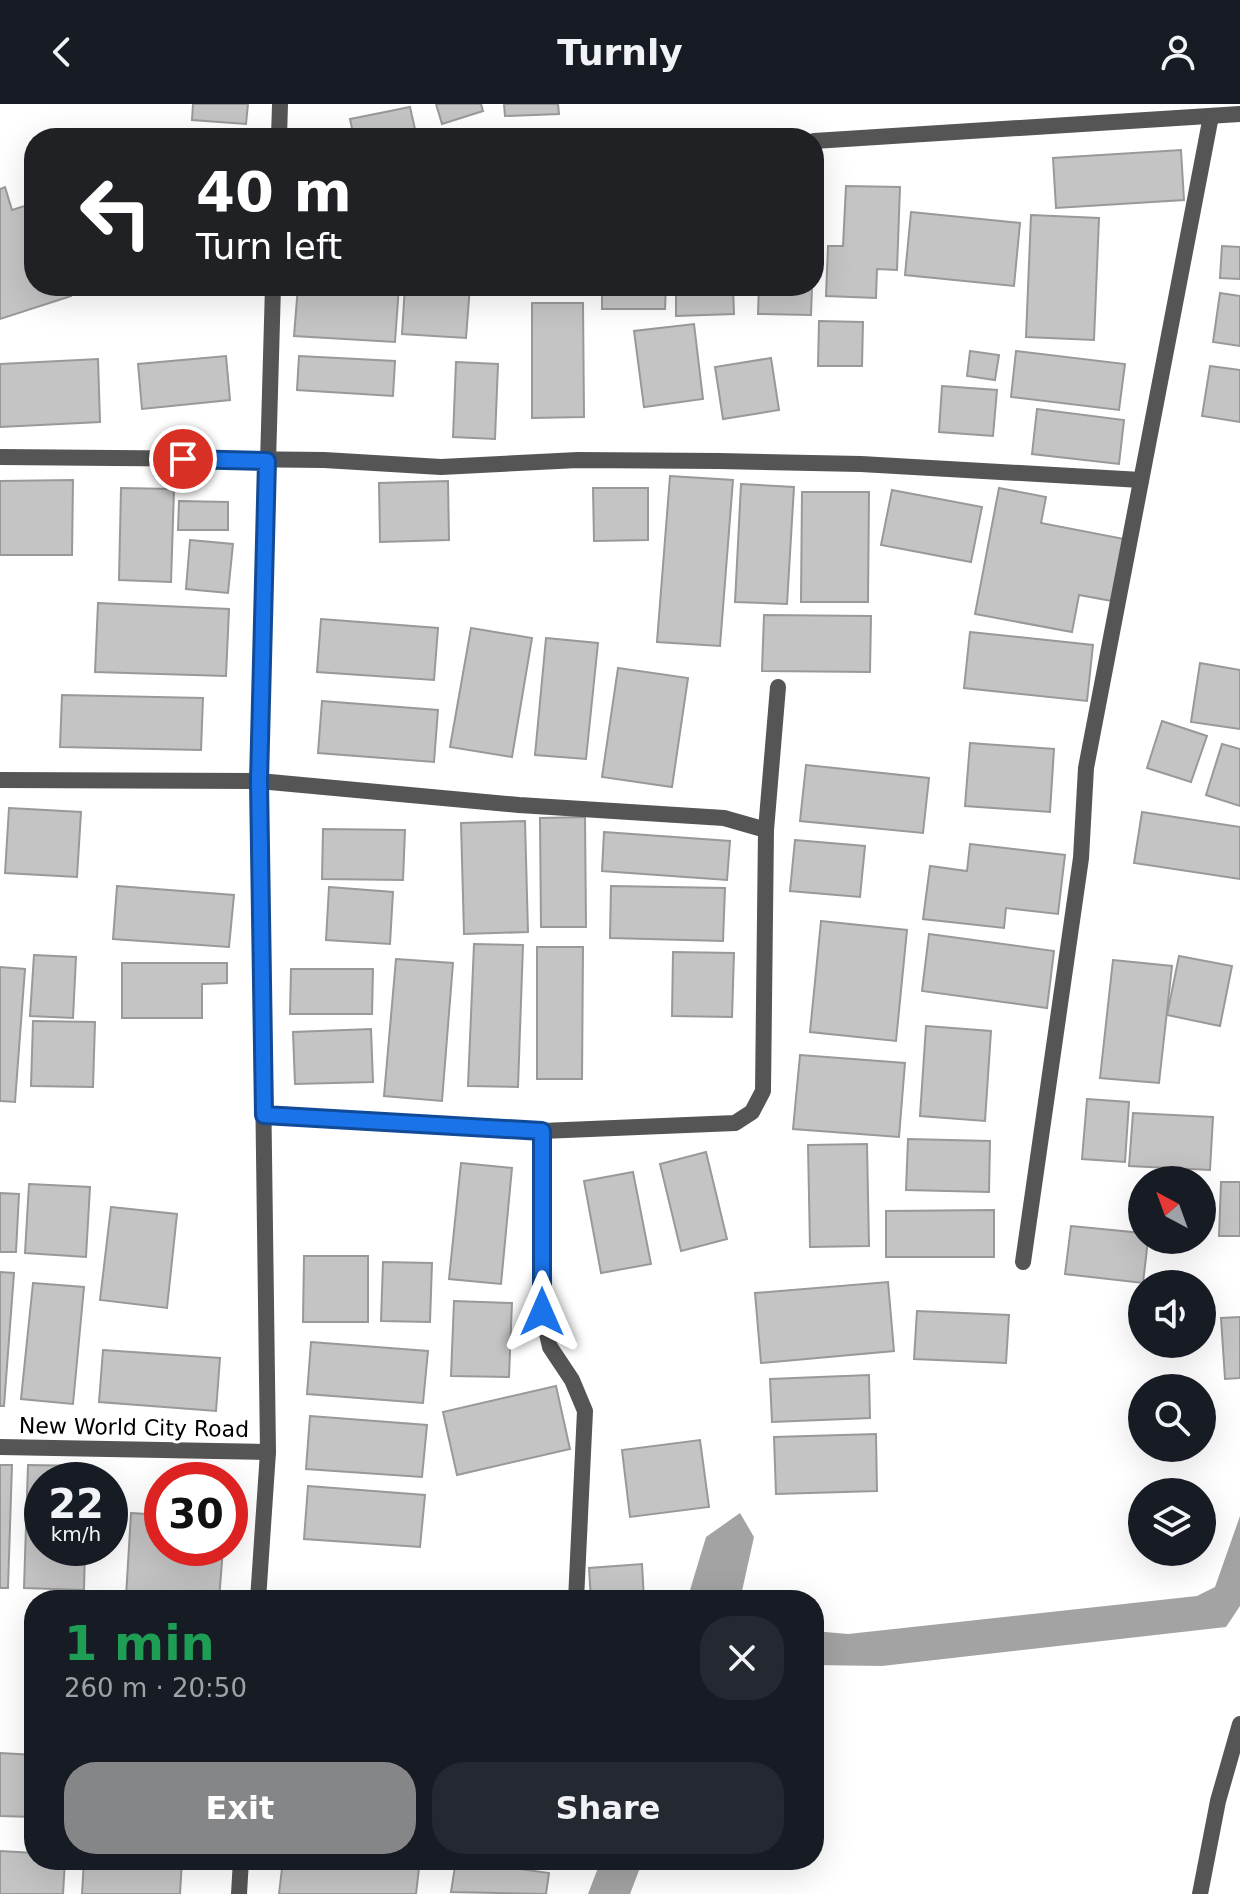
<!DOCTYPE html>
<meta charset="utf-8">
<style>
body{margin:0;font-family:"DejaVu Sans",sans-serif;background:#242831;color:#f1f3f6;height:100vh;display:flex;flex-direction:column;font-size:30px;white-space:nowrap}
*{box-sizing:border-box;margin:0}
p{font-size:26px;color:#9ea1a6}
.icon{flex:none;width:44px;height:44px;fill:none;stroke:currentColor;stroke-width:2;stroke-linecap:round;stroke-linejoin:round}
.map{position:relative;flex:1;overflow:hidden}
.panel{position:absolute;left:24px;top:1486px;width:800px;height:280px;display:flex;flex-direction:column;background:#171b24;border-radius:32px;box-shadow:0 8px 32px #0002}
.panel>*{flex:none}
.top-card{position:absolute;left:24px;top:24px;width:800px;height:168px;border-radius:32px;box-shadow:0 8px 32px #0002;background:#202124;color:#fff;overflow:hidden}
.needle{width:52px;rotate:319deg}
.controls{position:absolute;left:1128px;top:1062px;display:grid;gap:16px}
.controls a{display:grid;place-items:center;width:88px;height:88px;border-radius:50%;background:#171b24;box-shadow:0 8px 32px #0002;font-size:40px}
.speed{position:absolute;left:24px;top:1358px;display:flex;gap:16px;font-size:40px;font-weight:700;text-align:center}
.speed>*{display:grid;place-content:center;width:104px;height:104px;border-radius:50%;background:#171b24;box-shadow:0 8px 32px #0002;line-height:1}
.speed small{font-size:20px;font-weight:400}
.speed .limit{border:12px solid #d22;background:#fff;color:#111}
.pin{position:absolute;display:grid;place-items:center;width:68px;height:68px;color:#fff;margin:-34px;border:4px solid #fff;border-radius:50%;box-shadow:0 2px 8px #0007}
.me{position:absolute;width:88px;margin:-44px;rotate:0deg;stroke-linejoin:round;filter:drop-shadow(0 0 6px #0008)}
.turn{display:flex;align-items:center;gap:28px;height:168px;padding:0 40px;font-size:36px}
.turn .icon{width:104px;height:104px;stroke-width:2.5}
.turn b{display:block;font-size:56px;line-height:68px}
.round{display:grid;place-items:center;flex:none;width:84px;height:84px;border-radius:32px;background:#242831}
.head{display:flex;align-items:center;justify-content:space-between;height:136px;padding:0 40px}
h1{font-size:48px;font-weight:600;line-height:60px;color:#1e9e55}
.cta{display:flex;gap:16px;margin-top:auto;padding:16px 40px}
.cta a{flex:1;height:92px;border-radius:32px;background:#858687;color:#fff;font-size:32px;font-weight:600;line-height:92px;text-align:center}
.cta a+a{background:#242831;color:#f1f3f6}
header{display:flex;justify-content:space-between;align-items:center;height:104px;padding:0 40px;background:#171b24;font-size:36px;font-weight:600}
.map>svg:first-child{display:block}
.water{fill:#a3a3a3}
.building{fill:#c4c4c4;stroke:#999;stroke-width:2}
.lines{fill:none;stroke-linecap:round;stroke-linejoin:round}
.street{stroke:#555;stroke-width:16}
.route-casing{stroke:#114b97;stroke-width:20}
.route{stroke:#1a73e8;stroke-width:14}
.labels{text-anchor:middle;stroke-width:6;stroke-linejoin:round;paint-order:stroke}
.street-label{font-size:22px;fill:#000;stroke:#fff}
</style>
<header><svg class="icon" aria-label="back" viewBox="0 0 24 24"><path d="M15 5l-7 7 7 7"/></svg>Turnly<svg class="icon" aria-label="person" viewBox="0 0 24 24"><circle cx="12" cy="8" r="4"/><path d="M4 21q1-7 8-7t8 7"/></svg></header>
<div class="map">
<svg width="1240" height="1790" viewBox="0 0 1240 1790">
<rect width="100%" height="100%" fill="#fff"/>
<g class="water">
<polygon points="740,1409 754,1433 740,1496 687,1496 706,1433"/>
<polygon points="1240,1412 1240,1502 1226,1523 882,1562 814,1561 814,1527 848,1530 1197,1492 1215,1483"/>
<polygon points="601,1756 643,1756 630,1790 588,1790"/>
</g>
<g class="building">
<polygon points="193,0 248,0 246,20 192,16"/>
<polygon points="436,0 481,0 483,7 442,20"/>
<polygon points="504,0 558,0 559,10 505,12"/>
<polygon points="410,3 417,34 354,34 350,15"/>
<polygon points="1181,46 1184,96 1056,104 1053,54"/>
<polygon points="846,82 900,83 897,166 877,165 876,194 826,192 828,142 843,142"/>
<polygon points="5,83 12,106 34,99 34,182 68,182 71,192 0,215 0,85"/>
<polygon points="911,108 1020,119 1014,182 905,171"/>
<polygon points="1031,111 1099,114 1094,236 1026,233"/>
<polygon points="1222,142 1240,143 1240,175 1220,174"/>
<polygon points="298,182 399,182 395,238 294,232"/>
<polygon points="405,182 470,182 466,234 402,230"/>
<polygon points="602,182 666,182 665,205 602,205"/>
<polygon points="676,182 733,182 734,210 676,212"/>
<polygon points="759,182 812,182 811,211 758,210"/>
<polygon points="1220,189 1240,192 1240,242 1213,238"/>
<polygon points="532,199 583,199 584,313 532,314"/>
<polygon points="819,217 863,218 862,262 818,262"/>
<polygon points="694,220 703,295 644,303 634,227"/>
<polygon points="970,247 999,251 995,276 967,272"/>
<polygon points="1016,247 1125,260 1119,306 1011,293"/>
<polygon points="226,252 230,296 142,305 138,260"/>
<polygon points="299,252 395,257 393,292 297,286"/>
<polygon points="771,254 779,306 723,315 715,263"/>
<polygon points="98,255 100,318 0,323 0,260"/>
<polygon points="456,258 498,260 495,335 453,333"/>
<polygon points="1210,262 1240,266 1240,318 1202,312"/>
<polygon points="942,282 997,286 993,332 939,328"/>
<polygon points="1037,305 1124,316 1119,360 1032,350"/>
<polygon points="670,372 733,376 720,542 657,538"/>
<polygon points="73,376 72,451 0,451 0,377"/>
<polygon points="448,377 449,436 380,438 379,379"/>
<polygon points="741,380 794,383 787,500 735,498"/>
<polygon points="121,384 174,385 171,478 119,476"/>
<polygon points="593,384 648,384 648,436 594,437"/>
<polygon points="999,384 1046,393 1041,419 1124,435 1112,497 1079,491 1072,528 975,510"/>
<polygon points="892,386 982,403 971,458 881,441"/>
<polygon points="802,388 869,388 868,498 801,498"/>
<polygon points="179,397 228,398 228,426 178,426"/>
<polygon points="190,436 233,440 228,489 186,485"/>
<polygon points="98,499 229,505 226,572 95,568"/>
<polygon points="764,511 871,512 870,568 762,567"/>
<polygon points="321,515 438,524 434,576 317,568"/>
<polygon points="471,524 532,534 512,653 450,643"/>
<polygon points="970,528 1093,541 1087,597 964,584"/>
<polygon points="546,534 598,539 586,655 535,651"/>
<polygon points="1200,559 1240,566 1240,625 1191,618"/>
<polygon points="618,564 688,574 672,683 602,673"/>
<polygon points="62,591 203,594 201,646 60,643"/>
<polygon points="322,597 438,606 434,658 318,649"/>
<polygon points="1162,617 1207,632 1191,678 1147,664"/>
<polygon points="970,639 1054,645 1050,708 965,702"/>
<polygon points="1222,640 1240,645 1240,702 1206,691"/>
<polygon points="806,661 929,674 923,729 800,717"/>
<polygon points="9,704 81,708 77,773 5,769"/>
<polygon points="1142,708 1240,723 1240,775 1134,759"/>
<polygon points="585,713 586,823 541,823 540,714"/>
<polygon points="525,717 528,828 464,830 461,719"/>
<polygon points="323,725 405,726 403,776 322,775"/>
<polygon points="604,728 730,737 727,776 602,767"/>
<polygon points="795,736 865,742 860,793 790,787"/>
<polygon points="970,740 1065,751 1058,810 1006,804 1004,824 923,815 930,762 967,767"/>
<polygon points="117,782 234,791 229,843 113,835"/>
<polygon points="611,782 725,784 723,837 610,834"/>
<polygon points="329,783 393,788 390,840 326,836"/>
<polygon points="821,817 907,826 896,937 810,928"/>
<polygon points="929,830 1054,847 1047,904 922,887"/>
<polygon points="474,840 523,841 518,983 468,982"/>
<polygon points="537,843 583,843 582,975 537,975"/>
<polygon points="673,848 734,849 732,913 672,912"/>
<polygon points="34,851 76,853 73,914 30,912"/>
<polygon points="1179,852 1232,862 1220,922 1167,911"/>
<polygon points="396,855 453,859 442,997 384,992"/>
<polygon points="1113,856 1172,862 1159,979 1100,974"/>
<polygon points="122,859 227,859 227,879 202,880 202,914 122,914"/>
<polygon points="0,863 25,865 15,998 0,997"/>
<polygon points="291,865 373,865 372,910 290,910"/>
<polygon points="33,917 95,918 93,983 31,982"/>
<polygon points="926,922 991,927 985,1017 920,1012"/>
<polygon points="371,925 373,978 295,980 293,928"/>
<polygon points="800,951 905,959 899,1033 793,1025"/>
<polygon points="1087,995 1129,998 1125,1058 1082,1055"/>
<polygon points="1133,1009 1213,1013 1210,1066 1129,1062"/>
<polygon points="908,1035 990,1037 989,1088 906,1086"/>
<polygon points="867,1040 869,1142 810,1143 808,1041"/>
<polygon points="706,1048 727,1135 681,1147 660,1060"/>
<polygon points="461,1059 512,1064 501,1180 449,1175"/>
<polygon points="633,1068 651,1160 601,1169 584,1077"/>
<polygon points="1221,1078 1240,1078 1240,1132 1219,1132"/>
<polygon points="29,1080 90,1083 86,1153 25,1149"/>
<polygon points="0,1089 19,1090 16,1148 0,1148"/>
<polygon points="111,1103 177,1110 167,1204 100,1196"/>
<polygon points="994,1106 994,1153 886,1153 886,1107"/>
<polygon points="1071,1122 1142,1129 1142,1136 1148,1136 1143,1179 1065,1170"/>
<polygon points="304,1152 368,1152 368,1218 303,1218"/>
<polygon points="383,1158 432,1159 430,1218 381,1217"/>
<polygon points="0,1168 14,1169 4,1302 0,1302"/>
<polygon points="888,1178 894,1247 761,1259 755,1189"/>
<polygon points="33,1179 84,1183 73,1300 21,1295"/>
<polygon points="454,1197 512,1199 509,1273 451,1272"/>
<polygon points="917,1207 1009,1211 1006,1259 914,1255"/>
<polygon points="1240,1213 1240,1274 1225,1275 1221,1214"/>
<polygon points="311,1238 428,1247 423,1299 307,1290"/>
<polygon points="103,1246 220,1254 216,1307 99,1298"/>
<polygon points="869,1271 870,1314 772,1318 770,1275"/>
<polygon points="556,1282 570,1345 457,1371 443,1308"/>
<polygon points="310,1312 427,1321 422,1373 306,1365"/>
<polygon points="876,1330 877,1387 776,1390 774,1333"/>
<polygon points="700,1336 709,1403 630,1413 622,1346"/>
<polygon points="0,1361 12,1361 8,1484 0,1484"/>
<polygon points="28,1361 88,1362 87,1376 42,1376 42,1444 85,1444 84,1486 24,1484"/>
<polygon points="308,1382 425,1391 420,1443 304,1435"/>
<polygon points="131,1409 162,1411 162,1444 223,1444 219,1496 126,1493"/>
<polygon points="642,1460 644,1496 591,1496 589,1464"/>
<polygon points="311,1490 365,1496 310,1496"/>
<polygon points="0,1649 34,1651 34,1713 0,1712"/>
<polygon points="0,1747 34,1749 34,1756 65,1756 63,1790 0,1790"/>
<polygon points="84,1756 182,1756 180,1790 82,1790"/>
<polygon points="283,1756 420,1756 416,1790 279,1790"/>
<polygon points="456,1756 549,1769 546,1790 451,1788"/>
</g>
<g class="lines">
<g class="street">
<polyline points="279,34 280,0"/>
<polyline points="814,37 1240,10"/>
<polyline points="0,353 324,356 441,363 578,356 719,357 861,360 1141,376"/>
<polyline points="0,676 259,677 519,701 724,714 766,726 763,987 752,1008 735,1019 542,1027 264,1011"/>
<polyline points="766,726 778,583"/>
<polyline points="542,1027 542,1208 550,1243 572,1276 585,1307 576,1496"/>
<polyline points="1023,1158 1081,754 1086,664 1211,12"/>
<polyline points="0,1343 268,1348"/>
<polyline points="258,1496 268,1348 259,677 273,182"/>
<polyline points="239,1790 241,1756"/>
<polyline points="1200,1790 1218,1697 1240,1620"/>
</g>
</g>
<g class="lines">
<defs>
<polyline id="route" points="183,355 267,357 259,677 264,1011 542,1027 542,1208"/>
</defs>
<use href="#route" class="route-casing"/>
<use href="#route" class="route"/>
</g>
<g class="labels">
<g class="street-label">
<text transform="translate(134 1323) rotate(1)" y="8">New World City Road</text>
</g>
</g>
</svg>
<div class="controls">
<a><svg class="needle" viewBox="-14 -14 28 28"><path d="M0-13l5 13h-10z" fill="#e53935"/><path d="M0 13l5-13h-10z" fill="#9ea1a6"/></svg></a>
<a><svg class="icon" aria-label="sound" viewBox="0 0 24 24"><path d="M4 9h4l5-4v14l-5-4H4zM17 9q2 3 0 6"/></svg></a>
<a><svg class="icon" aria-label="search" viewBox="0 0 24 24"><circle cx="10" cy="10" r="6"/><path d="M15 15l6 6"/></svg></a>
<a><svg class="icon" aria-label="layers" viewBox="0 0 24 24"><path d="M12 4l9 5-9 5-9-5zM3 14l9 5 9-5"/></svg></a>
</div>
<div class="speed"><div>22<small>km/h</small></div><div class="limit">30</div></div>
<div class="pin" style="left:183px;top:355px;background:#d93025"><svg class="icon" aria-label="arrive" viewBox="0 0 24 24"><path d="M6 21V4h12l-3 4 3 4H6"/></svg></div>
<svg class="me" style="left:542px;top:1208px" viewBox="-20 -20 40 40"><path d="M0-17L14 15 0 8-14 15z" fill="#1a73e8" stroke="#fff" stroke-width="4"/></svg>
<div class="top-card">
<div class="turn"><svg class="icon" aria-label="left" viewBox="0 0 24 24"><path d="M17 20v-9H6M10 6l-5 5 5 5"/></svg><div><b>40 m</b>Turn left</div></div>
</div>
<section class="panel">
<div class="head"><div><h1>1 min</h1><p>260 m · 20:50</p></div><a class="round"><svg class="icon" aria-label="close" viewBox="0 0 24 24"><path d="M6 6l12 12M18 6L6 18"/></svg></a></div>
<div class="cta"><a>Exit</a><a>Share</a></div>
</section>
</div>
